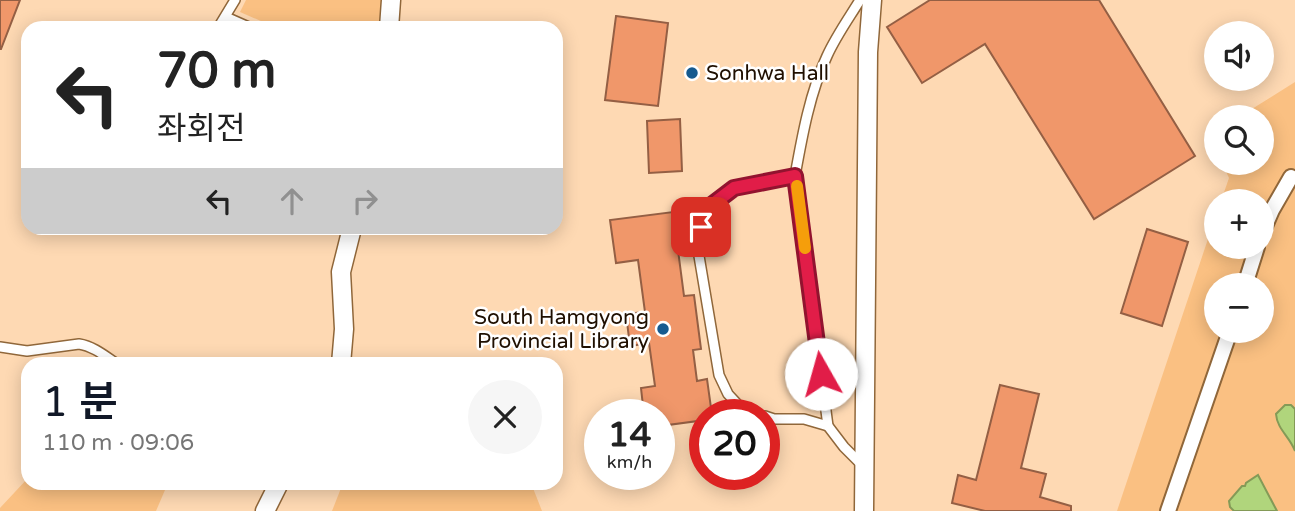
<!DOCTYPE html>
<html lang="ko">
<meta charset="utf-8">
<style>
body{margin:0;font-family:"Varela Round","Noto Sans KR",sans-serif;background:#f6f6f6;color:#222;height:100vh;display:flex;flex-direction:column;font-size:26px;white-space:nowrap}
*{box-sizing:border-box;margin:0}
p{font-size:23px;color:#767676}
.icon{flex:none;width:38px;height:38px;fill:none;stroke:currentColor;stroke-width:2;stroke-linecap:round;stroke-linejoin:round}
.map{position:relative;flex:1;overflow:hidden}
.details{position:absolute;left:21px;top:357px;width:542px;height:133px;display:flex;flex-direction:column;background:#fff;border-radius:21px;box-shadow:0 4px 18px #0003}
.details>*{flex:none}
.guide{position:absolute;left:21px;top:21px;width:542px;height:214px;border-radius:21px;box-shadow:0 4px 18px #0003;background:#fff;color:#222;overflow:hidden}
.controls{position:absolute;left:1204px;top:21px;display:grid;gap:14px}
.controls a{display:grid;place-items:center;width:70px;height:70px;border-radius:50%;background:#fff;box-shadow:0 4px 18px #0003;font-size:35px}
.speed{position:absolute;left:584px;top:399px;display:flex;gap:14px;font-size:35px;font-weight:700;text-align:center}
.speed>*{display:grid;place-content:center;width:91px;height:91px;border-radius:50%;background:#fff;box-shadow:0 4px 18px #0003;line-height:1}
.speed small{font-size:18px;font-weight:400}
.speed .limit{border:10px solid #d22;background:#fff;color:#111}
.pin{position:absolute;display:grid;place-items:center;width:60px;height:60px;color:#fff;margin:-30px;border-radius:14px;box-shadow:0 4px 10px #0006}
.me{position:absolute;width:77px;margin:-38px;rotate:353deg;stroke-linejoin:round;filter:drop-shadow(0 0 5px #0008)}
.turn{display:flex;align-items:center;gap:24px;height:147px;padding:0 21px;font-size:32px}
.turn .icon{width:91px;height:91px;stroke-width:2.5}
.turn b{display:block;font-size:49px;line-height:60px}
.lanes{display:flex;align-items:center;height:66px;padding:0 21px;background:#0003;justify-content:center;gap:35px;direction:ltr}
.lanes .off{opacity:.35}
.round{display:grid;place-items:center;flex:none;width:74px;height:74px;border-radius:37px;background:#f6f6f6}
.overview{display:flex;align-items:center;justify-content:space-between;height:119px;padding:0 21px}
h1{font-size:42px;font-weight:600;line-height:52px;color:#111827}
.map>svg:first-child{display:block}
.green{fill:#fac082;fill-rule:evenodd}
.water{fill:#b0d57c;stroke:#849a57;stroke-width:2}
.building{fill:#f0976a;stroke:#945f44;stroke-width:2}
.lines{fill:none;stroke-linecap:round;stroke-linejoin:round}
.service-casing{stroke:#90673a;stroke-width:12}
.pedestrian-casing{stroke:#90673a;stroke-width:18}
.minor-casing{stroke:#90673a;stroke-width:21}
.service{stroke:#fff;stroke-width:9}
.pedestrian{stroke:#fff;stroke-width:14}
.minor{stroke:#fff;stroke-width:18}
.route-casing{stroke:#92132f;stroke-width:18}
.route{stroke:#e11d48;stroke-width:12}
.slow{stroke:#f59e0b;stroke-width:12}
.poi-dot{fill:#165a8f;stroke:#fff;stroke-width:2.5}
.labels{text-anchor:middle;stroke-width:5;stroke-linejoin:round;paint-order:stroke}
.poi-label{font-size:21px;fill:#1f0f00;stroke:#fff;text-anchor:start}
</style>
<div class="map">
<svg width="1295" height="511" viewBox="0 0 1295 511">
<rect width="100%" height="100%" fill="#fed9b3"/>
<g class="green">
<polygon points="246,0 385,0 383,28 277,28 240,12"/>
<path d="M 1295,82 L 1295,511 L 1117,511 L 1216,215 L 1216,247 L 1262,247 L 1262,201 L 1221,201 L 1229,178 L 1222,163 L 1262,163 L 1262,117 L 1239,117 ZM 1216,285 L 1262,285 L 1262,331 L 1216,331 Z"/>
<polygon points="28,478 28,483 168,483 156,511 0,511 0,508"/>
<polygon points="343,483 531,483 542,511 332,511"/>
</g>
<g class="water">
<path d="M 1285,405 L 1291,405 L 1295,409 L 1295,451 C 1290,437 1277,429 1276,414 Z"/>
<polygon points="1258,475 1277,511 1234,511 1230,507 1229,501 1242,486 1245,486 1246,483"/>
</g>
<g class="building">
<polygon points="0,0 20,0 1,49 0,49"/>
<polygon points="930,0 1099,0 1195,156 1094,219 985,44 922,83 887,27"/>
<polygon points="616,16 668,23 658,106 605,100"/>
<polygon points="680,119 682,171 649,173 647,121"/>
<polygon points="673,212 684,296 694,295 701,349 693,350 697,381 707,379 712,415 705,415 705,420 660,426 660,415 644,415 641,388 655,386 649,343 630,346 626,314 645,312 638,260 616,263 610,220"/>
<polygon points="1147,229 1188,242 1162,326 1121,313"/>
<polygon points="1000,385 1039,394 1021,468 1046,474 1040,497 1071,506 1071,511 985,511 952,503 958,475 976,480"/>
</g>
<g class="lines">
<defs>
<g id="service">
<path d="M 860,0 C 849,18 836,36 827,56 C 810,92 802,137 795,176 L 828,426 L 844,447 L 863,466"/>
<polyline points="226,17 251,28"/>
<polyline points="218,28 235,0"/>
<path d="M 0,347 L 27,351 L 79,344 C 93,346 105,356 117,364"/>
<polyline points="760,415 742,409 728,394 719,375 698,250 701,227 713,204 734,188 795,176"/>
<polyline points="765,416 774,419 804,419 828,426"/>
</g>
<g id="pedestrian">
<polyline points="1262,233 1272,210 1291,177"/>
<polyline points="1245,285 1257,247"/>
<polyline points="1168,511 1230,331"/>
</g>
<g id="minor">
<polyline points="389,28 391,0"/>
<polyline points="341,364 344,329 341,272 352,228"/>
<polyline points="265,511 279,483"/>
<polyline points="864,511 868,52 872,0"/>
</g>
</defs>
<use href="#service" class="service-casing"/>
<use href="#pedestrian" class="pedestrian-casing"/>
<use href="#minor" class="minor-casing"/>
<use href="#service" class="service"/>
<use href="#pedestrian" class="pedestrian"/>
<use href="#minor" class="minor"/>
</g>
<g class="lines">
<defs>
<polyline id="route" points="701,227 713,204 734,188 795,176 821,374"/>
</defs>
<use href="#route" class="route-casing"/>
<use href="#route" class="route"/>
<polyline class="slow" points="797,186 805,248"/>
</g>
<g class="poi-dot">
<circle cx="692" cy="73" r="7"/>
<circle cx="663" cy="329" r="7"/>
</g>
<g class="labels">
<g class="poi-label">
<text x="706" y="80">Sonhwa Hall</text>
<text x="649" y="324" text-anchor="end">South Hamgyong<tspan x="649" dy="24">Provincial Library</tspan></text>
</g>
</g>
</svg>
<div class="controls">
<a><svg class="icon" aria-label="sound" viewBox="0 0 24 24"><path d="M4 9h4l5-4v14l-5-4H4zM17 9q2 3 0 6"/></svg></a>
<a><svg class="icon" aria-label="search" viewBox="0 0 24 24"><circle cx="10" cy="10" r="6"/><path d="M15 15l6 6"/></svg></a>
<a>+</a>
<a>−</a>
</div>
<div class="speed"><div>14<small>km/h</small></div><div class="limit">20</div></div>
<div class="pin" style="left:701px;top:227px;background:#d93025"><svg class="icon" aria-label="arrive" viewBox="0 0 24 24"><path d="M6 21V4h12l-3 4 3 4H6"/></svg></div>
<svg class="me" style="left:821px;top:374px" viewBox="-20 -20 40 40"><circle r="19" fill="#fff"/><path d="M0-13L10 11 0 6-10 11z" fill="#e11d48"/></svg>
<div class="guide">
<div class="turn"><svg class="icon" aria-label="left" viewBox="0 0 24 24"><path d="M17 20v-9H6M10 6l-5 5 5 5"/></svg><div><b>70 m</b>좌회전</div></div>
<div class="lanes"><svg class="icon" aria-label="left" viewBox="0 0 24 24"><path d="M17 20v-9H6M10 6l-5 5 5 5"/></svg><svg class="icon off" aria-label="ahead" viewBox="0 0 24 24"><path d="M12 20V5M6 11l6-6 6 6"/></svg><svg class="icon off" aria-label="right" viewBox="0 0 24 24"><path d="M7 20v-9h11M14 6l5 5-5 5"/></svg></div>
</div>
<section class="details">
<div class="overview"><div><h1>1 분</h1><p>110 m · 09:06</p></div><a class="round"><svg class="icon" aria-label="close" viewBox="0 0 24 24"><path d="M6 6l12 12M18 6L6 18"/></svg></a></div>
</section>
</div>
